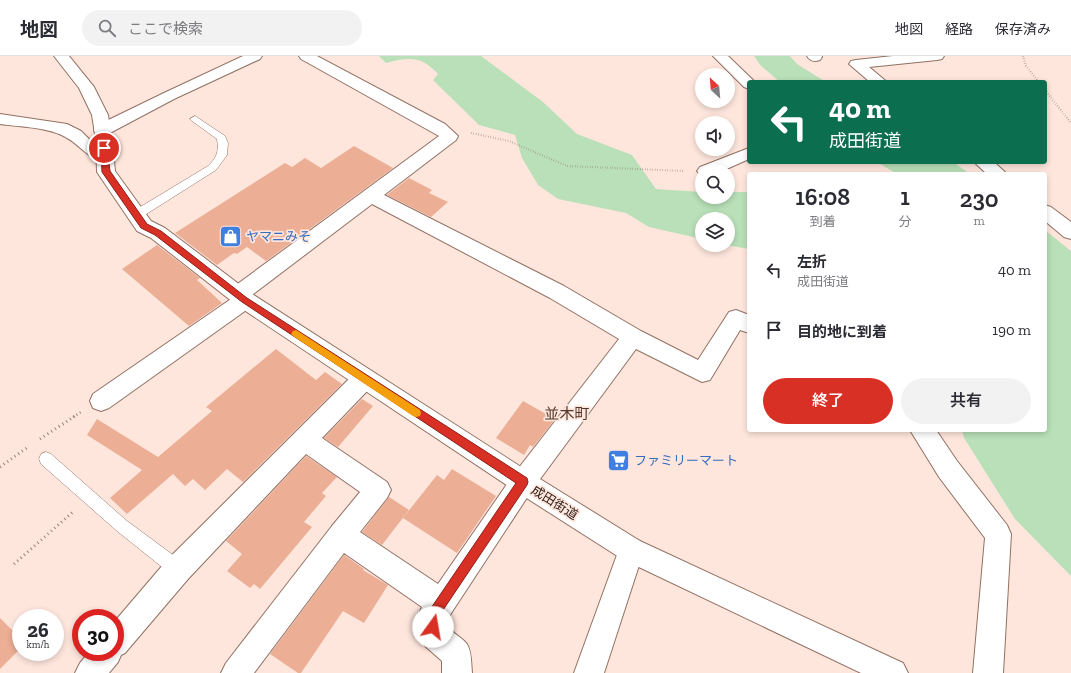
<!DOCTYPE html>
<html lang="ja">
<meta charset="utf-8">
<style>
body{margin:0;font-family:"Zilla Slab","Noto Sans JP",serif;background:#f2f2f3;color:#2b2b33;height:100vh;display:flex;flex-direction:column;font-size:15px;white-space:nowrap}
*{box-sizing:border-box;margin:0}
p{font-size:13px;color:#7c7c81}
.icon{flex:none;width:22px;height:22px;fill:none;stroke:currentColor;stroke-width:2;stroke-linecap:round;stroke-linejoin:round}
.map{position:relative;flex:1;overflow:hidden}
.drawer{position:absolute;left:747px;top:116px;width:300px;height:260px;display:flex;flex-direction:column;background:#fff;border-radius:4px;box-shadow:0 2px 6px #0003}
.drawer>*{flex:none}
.guide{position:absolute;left:747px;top:24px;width:300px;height:84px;border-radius:4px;box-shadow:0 2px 6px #0003;background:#0b6e4f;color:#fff;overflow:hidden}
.needle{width:26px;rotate:334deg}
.buttons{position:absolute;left:695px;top:12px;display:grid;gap:8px}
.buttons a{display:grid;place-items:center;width:40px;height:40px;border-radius:50%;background:#fff;box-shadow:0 2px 6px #0003;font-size:20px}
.speed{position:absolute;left:12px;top:553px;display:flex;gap:8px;font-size:20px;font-weight:700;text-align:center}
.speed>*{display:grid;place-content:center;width:52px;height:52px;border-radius:50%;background:#fff;box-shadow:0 2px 6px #0003;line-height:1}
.speed small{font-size:10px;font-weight:400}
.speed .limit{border:6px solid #d22;background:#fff;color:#111}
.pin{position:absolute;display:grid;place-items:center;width:34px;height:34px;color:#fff;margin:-17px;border:2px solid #fff;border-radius:50%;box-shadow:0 1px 4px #0007}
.me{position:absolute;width:44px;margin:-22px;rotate:13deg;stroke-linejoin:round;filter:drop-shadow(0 0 3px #0008)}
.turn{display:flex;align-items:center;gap:14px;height:84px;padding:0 16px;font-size:18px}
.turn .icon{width:52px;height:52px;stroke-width:2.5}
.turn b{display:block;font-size:28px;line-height:34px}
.eta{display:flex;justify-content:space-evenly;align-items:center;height:68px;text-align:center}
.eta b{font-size:24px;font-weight:600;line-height:28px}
.cta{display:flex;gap:8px;margin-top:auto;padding:8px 16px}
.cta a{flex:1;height:46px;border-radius:24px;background:#d93025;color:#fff;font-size:16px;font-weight:600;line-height:46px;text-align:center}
.cta a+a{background:#f2f2f3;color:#2b2b33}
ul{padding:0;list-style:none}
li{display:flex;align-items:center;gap:12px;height:60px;padding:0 16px}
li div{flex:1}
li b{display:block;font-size:15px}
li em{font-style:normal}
header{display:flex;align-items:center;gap:24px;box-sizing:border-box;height:56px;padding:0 20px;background:#fff;border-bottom:1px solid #e1e1e2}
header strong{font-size:19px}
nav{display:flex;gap:22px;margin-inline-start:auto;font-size:14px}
.search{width:280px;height:36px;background:#f2f2f3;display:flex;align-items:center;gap:10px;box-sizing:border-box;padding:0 14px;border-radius:22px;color:#7c7c81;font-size:15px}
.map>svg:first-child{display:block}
.green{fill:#b9e0b8}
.building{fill:#ecaf95}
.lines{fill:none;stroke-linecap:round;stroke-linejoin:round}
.service-casing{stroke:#927062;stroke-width:1}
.minor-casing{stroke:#927062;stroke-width:2}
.trunk-casing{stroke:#927062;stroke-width:2}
.path-far2{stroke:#99857e;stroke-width:2;stroke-dasharray:0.5 2;stroke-linecap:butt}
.path-far1{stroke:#99857e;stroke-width:2.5;stroke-dasharray:1 3;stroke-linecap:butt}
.path{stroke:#99857e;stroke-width:3;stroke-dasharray:1 3.5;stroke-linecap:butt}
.service{fill:#fff;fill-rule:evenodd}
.minor{fill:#fff;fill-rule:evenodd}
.trunk{fill:#fff;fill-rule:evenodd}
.route{fill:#d93025;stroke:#8d1f18}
.slow{fill:#f59e0b}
.labels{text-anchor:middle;stroke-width:3.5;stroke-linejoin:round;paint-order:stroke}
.shop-label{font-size:13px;fill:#366cbe;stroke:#fee6dd;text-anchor:start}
.street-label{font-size:13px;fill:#2f211b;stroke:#fee6dd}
.quarter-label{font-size:15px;fill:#543629;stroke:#fee6dd}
</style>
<header>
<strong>地図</strong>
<div class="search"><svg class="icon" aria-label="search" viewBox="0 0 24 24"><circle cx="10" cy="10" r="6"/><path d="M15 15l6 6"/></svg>ここで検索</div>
<nav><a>地図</a><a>経路</a><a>保存済み</a></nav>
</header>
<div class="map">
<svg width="1071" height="617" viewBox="0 0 1071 617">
<rect width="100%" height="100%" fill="#fee6dd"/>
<g class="green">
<path d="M 379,0 L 481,0 L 543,46 L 577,78 L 632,99 L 656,133 L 702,136 L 702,141 L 728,141 L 728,136 L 749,136 L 749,193 L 726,189 L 728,189 L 728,163 L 702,163 L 702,183 L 649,171 L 626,157 L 558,143 L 538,129 L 522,102 L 515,79 L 479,69 L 433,24 L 438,18 C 421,0 410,1 386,7 Z"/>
<polygon points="754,0 790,0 797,8 826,26 780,26 760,9"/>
<polygon points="877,106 953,106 970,118 897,118"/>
<polygon points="1045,174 1071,195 1071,520 1015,463 964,382 962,374 1045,374"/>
</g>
<g class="building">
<polygon points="354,90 393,112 266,205 247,191 237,198 234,197 217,209 175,177 285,107 292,111 305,102 321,112"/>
<polygon points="409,122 432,134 429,137 448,146 431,161 387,139"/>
<polygon points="157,189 200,222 197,224 222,247 189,270 122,213"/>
<polygon points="276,293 316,324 325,316 342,328 243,426 227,413 205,434 193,423 185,430 173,418 127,458 110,442 142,414 87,379 97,363 158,401 212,355 206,351"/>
<polygon points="362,343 373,350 338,391 324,382"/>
<polygon points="523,345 555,363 533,391 530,389 524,399 496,382"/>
<polygon points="306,400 337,421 322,437 326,440 304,466 312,471 260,533 254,528 250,532 227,515 242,498 226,485"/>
<polygon points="452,413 496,440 457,497 403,462 437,419 444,424"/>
<polygon points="389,441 409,454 382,489 362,476"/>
<polygon points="344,499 364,513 363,514 388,529 364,567 343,555 301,617 298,617 270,598"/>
<polygon points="0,562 21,583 21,592 0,613"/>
</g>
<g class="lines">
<defs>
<g id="service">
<path d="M 195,60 L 225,80 L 228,87 L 227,99 L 216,114 L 140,162 L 132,162 L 131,159 L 132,156 L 208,110 C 217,102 219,95 217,83 L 192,65 L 190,63 Z"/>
<polygon points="46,396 51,398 127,465 184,507 186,513 184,519 178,521 172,519 117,475 41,408 39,403 41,398"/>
</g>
<g id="minor">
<polygon points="243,0 262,0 260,3 174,43 108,78 102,79 96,78 94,74 96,70 164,37"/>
<path d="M 299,0 L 317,0 L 445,68 L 458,80 L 456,84 L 384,139 L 564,230 L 641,275 L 698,304 L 729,256 L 736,254 L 749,259 L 749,277 L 740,274 L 710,324 L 702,326 L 636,293 L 532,434 L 446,565 C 449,577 460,579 467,588 C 472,597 471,608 472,617 L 442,617 L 442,605 L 425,590 L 421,580 L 417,562 L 422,551 L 344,497 L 254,617 L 221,617 L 226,607 L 332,470 L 360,436 L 306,398 L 188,523 L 125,597 L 121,599 L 118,606 L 109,617 L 75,617 L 80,607 L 89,596 L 115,596 L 115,565 L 168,503 L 356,316 L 364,313 L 372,316 L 375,323 L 372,330 L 322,382 L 387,426 L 391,434 L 387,442 L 360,476 L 438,528 L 514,418 L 619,283 L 550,242 L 372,148 L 252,239 L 255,244 L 252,250 L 109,352 L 101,355 L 93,352 L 90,345 L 93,338 L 231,243 L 229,238 L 232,232 L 439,80 L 301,3 Z"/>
<polygon points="713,0 728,0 755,26 749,26 749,33 744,31"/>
<path d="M 807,0 L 822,0 L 822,1 L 820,4 C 814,6 810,5 807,0 Z"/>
<polygon points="893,0 944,0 942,3 937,4 869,11 887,26 870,26 849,8 851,5 856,4"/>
<path d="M 0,58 L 67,68 L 81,75 L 90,84 L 110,96 L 112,100 L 110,104 C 92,109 81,89 67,82 C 50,71 20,71 0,68 Z"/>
<polygon points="749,92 749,103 722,115 702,115 702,120 697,115 700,111"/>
<polygon points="974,106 994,106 1007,118 987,118"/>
<polygon points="1045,149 1051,151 1071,166 1071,183 1064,181 1045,165"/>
<polygon points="910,374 936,374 957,405 1007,469 1011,478 1003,617 973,617 985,482 939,421"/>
<polygon points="631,481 640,485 644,494 604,617 574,617 622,485"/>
</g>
<polygon id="trunk" points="54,0 69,0 94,31 108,59 112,84 115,115 151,165 165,172 252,238 532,418 640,485 903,607 908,617 861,617 622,503 514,434 238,250 151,182 137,175 97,116 96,84 92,59 79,32"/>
</defs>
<use href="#service" class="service-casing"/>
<use href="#minor" class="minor-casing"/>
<use href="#trunk" class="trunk-casing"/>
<g class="path-far2">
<polyline points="1023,0 1026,10 1039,26"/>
<polyline points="1045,34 1071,67"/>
<polyline points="471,77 509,85 567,110 684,115"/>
</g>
<polyline class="path-far1" points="73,361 81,356"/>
<g class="path">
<polyline points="40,383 75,360"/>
<polyline points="0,411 28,391"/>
<polyline points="14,508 74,455"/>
</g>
<use href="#service" class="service"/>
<use href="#minor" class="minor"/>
<use href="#trunk" class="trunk"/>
</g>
<polygon class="route" points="101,90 104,90 107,92 110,115 147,168 161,175 247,242 527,422 528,426 527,429 437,563 439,571 437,575 433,577 429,575 425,562 427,558 516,427 242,246 155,179 141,172 102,116"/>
<polygon class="slow" points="296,274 420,354 421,357 420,360 416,361 413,360 293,280 291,278 293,275"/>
<defs>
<symbol id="shop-square" viewBox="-11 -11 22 22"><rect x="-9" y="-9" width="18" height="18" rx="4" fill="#3f7fe0" stroke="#fee6dd"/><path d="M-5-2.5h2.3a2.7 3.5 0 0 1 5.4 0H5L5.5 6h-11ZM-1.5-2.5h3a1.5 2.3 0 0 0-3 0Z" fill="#fff"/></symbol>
<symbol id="supermarket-square" viewBox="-11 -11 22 22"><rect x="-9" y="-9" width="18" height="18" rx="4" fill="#3f7fe0" stroke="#fee6dd"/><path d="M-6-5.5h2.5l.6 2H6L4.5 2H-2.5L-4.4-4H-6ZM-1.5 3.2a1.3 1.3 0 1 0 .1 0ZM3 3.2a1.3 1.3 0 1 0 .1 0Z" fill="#fff"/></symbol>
</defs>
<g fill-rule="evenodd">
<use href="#shop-square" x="218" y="168" width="25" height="25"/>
<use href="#supermarket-square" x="606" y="392" width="25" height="25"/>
</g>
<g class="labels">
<g class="shop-label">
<text x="246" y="185">ヤマニみそ</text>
<text x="634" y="409">ファミリーマート</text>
</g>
<g class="street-label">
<text transform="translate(555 446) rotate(32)" y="5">成田街道</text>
</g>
<g class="quarter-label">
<text x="567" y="363">並木町</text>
</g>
</g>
</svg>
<div class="buttons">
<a><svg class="needle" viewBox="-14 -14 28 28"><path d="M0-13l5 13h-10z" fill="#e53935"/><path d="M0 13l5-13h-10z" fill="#7c7c81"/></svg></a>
<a><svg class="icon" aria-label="sound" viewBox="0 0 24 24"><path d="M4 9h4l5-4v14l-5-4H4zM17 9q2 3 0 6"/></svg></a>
<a><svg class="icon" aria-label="search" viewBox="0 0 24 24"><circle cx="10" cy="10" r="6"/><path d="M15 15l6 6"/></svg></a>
<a><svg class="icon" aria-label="layers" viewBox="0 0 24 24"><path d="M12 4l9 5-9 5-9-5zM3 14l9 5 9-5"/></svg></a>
</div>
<div class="speed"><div>26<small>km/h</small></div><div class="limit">30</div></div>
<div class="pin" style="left:104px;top:92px;background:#d93025"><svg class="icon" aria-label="arrive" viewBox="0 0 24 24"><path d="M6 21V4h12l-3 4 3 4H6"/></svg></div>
<svg class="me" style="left:433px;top:571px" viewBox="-20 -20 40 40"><circle r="19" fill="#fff"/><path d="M0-13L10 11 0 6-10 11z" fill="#d93025"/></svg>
<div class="guide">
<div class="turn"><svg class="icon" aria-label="left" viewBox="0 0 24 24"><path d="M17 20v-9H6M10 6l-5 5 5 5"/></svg><div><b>40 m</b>成田街道</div></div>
</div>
<section class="drawer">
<div class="eta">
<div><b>16:08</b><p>到着</p></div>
<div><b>1</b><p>分</p></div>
<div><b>230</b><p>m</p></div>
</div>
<ul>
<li><svg class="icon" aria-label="left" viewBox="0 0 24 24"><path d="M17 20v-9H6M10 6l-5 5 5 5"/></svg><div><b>左折</b><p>成田街道</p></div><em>40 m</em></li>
<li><svg class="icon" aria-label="arrive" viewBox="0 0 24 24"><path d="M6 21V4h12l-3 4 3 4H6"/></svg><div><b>目的地に到着</b></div><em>190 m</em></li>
</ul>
<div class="cta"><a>終了</a><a>共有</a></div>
</section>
</div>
